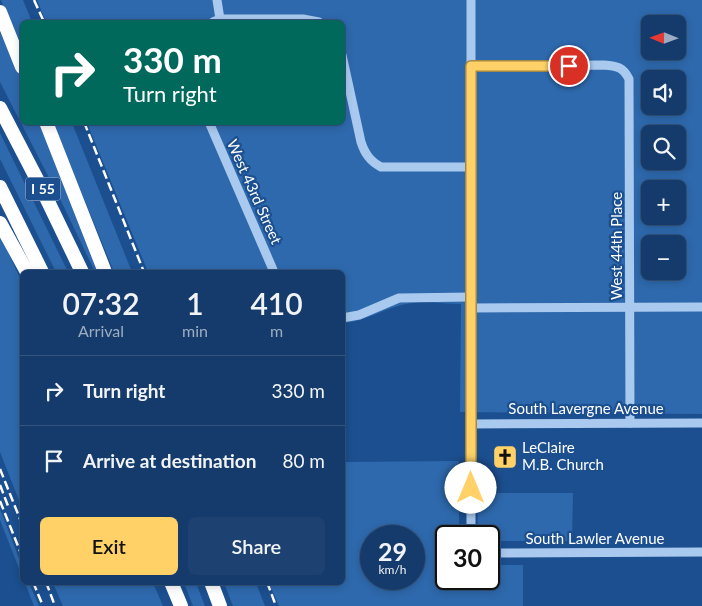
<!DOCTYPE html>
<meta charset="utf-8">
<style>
body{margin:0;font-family:Lato,sans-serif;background:#1d4271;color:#f1f3f6;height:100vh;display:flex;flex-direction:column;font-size:19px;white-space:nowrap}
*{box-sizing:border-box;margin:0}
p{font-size:16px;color:#9dadc1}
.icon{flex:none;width:28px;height:28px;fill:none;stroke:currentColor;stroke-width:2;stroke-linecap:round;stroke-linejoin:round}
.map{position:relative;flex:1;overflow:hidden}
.side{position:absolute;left:20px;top:270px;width:325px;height:315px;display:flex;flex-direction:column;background:#143b6b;border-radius:8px;box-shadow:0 2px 8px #0003,0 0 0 1px #33557e}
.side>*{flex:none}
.hud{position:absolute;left:20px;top:20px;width:325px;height:105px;border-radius:8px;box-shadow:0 2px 8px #0003,0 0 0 1px #33557e;background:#00695c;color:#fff;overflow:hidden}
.needle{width:32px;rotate:271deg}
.controls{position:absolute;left:641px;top:15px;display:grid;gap:10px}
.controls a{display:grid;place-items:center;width:45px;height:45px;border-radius:8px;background:#143b6b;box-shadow:0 2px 8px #0003,0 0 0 1px #33557e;font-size:25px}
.speed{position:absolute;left:360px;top:525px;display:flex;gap:10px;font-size:25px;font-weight:700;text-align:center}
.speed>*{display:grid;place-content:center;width:65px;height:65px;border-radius:50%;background:#143b6b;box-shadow:0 2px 8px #0003,0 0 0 1px #33557e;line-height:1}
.speed small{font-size:12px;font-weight:400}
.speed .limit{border:2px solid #111;border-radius:8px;background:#fff;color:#111}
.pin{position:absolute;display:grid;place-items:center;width:42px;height:42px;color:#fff;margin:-21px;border:2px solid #fff;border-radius:50%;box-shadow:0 1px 5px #0007}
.me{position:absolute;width:55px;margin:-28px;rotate:0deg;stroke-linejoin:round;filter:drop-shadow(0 0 4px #0008)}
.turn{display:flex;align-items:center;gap:18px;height:105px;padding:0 20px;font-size:22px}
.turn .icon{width:65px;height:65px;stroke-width:2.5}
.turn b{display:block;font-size:35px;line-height:42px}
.eta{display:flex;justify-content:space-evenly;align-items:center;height:85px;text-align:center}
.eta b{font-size:30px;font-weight:600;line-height:35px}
.button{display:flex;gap:10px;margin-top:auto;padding:10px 20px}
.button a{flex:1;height:58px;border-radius:8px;background:#ffd166;color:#111;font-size:20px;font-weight:600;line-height:58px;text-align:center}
.button a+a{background:#1d4271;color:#f1f3f6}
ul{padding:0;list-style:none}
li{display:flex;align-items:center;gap:15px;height:70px;padding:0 20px;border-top:1px solid #33557e}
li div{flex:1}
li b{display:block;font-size:19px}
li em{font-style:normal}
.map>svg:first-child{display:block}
.green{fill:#2e69ad;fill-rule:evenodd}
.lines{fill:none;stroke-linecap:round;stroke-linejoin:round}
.minor{stroke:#a9c9ee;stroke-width:9}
.highway{stroke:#fff;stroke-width:14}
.rail{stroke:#fff;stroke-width:2.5;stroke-dasharray:9 4;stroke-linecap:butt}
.route-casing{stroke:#a68842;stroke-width:12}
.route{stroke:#ffd166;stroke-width:9}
.labels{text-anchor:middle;stroke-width:4.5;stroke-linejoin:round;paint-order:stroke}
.shield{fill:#1b4f8f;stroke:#bbcadd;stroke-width:1}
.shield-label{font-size:14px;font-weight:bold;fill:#fff}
.street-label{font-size:15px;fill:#fff;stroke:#1b4f8f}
.poi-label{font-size:15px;fill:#fff;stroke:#1b4f8f;text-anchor:start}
</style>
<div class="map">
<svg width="702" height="606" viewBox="0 0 702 606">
<rect width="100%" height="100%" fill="#1b4f8f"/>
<g class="green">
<polygon points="1,0 23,0 32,22 22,22 22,53"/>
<path d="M 37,0 L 702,0 L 702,414 L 460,412 L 461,304 C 444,304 423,300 406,304 C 384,308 365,322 343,323 L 342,272 L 148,272 L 87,123 L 342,122 L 342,22 L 46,22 ZM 650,24 L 678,24 L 678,51 L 650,51 ZM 650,79 L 678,79 L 678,106 L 650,106 ZM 650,134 L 678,134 L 678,161 L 650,161 ZM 650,189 L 678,189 L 678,216 L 650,216 ZM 650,244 L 678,244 L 678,271 L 650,271 Z"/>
<polygon points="0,32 22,80 22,122 42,123 101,272 95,272 63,205 0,82"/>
<polygon points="53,123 72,123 132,272 114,272"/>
<polygon points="0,133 68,272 56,272 0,159"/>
<polygon points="0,234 22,283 22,508 0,452"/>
<path d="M 459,461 L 459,536 L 446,536 L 446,579 L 489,579 L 489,565 L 523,565 L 523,606 L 279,606 L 269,583 L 342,582 L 343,462 ZM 414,536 L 414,579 L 371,579 L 371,536 Z"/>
<polygon points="477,493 573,493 572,541 489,541 489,536 478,536"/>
<polygon points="0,509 22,566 22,576 0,520"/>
<polygon points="25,583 29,583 39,606 34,606"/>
<polygon points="53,583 153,583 163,606 63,606"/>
<polygon points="184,583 196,583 205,606 193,606"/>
<polygon points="224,583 256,583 265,606 233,606"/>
</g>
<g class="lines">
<g class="minor">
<polyline points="217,0 220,19"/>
<polyline points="471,0 471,536"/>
<polyline points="213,22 220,19 303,19 319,22"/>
<path d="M 342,55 L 361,142 C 365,154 370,161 381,167 L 471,167"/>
<path d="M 471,66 L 604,65 C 617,66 623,67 629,79 L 630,423"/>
<polyline points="209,122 274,272"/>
<polyline points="471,308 702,307"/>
<polyline points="342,318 359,315 399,298 471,297"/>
<polyline points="471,424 702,423"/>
<polyline points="489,553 702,552"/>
</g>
<g class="highway">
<polyline points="0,12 22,67"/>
<polyline points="0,108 42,189 82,272"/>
<polyline points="46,122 105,272"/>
<polyline points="0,187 42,272"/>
<polyline points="0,223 27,272"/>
<polyline points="171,582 181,606"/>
<polyline points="211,582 220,606"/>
</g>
<g class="rail">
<polyline points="34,0 44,22"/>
<polyline points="84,122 144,272"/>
<polyline points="0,469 22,524"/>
<polyline points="0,485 8,506"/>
<polyline points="0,501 22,556"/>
<polyline points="33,582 43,606"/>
<polyline points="46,582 55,606"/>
<polyline points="267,582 276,606"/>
</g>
</g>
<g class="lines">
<defs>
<polyline id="route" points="471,488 471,66 569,66"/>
</defs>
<use href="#route" class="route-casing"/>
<use href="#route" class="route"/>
</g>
<defs>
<symbol id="church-square" viewBox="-11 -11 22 22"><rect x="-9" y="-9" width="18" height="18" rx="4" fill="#ffd166" stroke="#1b4f8f"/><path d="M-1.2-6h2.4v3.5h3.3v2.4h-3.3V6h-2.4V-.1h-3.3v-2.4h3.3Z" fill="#111"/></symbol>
</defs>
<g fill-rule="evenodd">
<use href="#church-square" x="491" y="443" width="28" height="28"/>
</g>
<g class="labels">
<rect class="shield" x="25.5" y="177.5" width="35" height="23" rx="4"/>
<g class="shield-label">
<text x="43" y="194">I 55</text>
</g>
<g class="street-label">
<text transform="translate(254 192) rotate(66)" y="5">West 43rd Street</text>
<text transform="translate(617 246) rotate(-90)" y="5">West 44th Place</text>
<text x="586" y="414">South Lavergne Avenue</text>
<text x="595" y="544">South Lawler Avenue</text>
</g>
<g class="poi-label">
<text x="522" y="453">LeClaire<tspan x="522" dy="17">M.B. Church</tspan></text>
</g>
</g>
</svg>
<div class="controls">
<a><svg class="needle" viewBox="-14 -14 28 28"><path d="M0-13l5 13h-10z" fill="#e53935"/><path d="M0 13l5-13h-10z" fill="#9dadc1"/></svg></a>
<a><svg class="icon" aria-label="sound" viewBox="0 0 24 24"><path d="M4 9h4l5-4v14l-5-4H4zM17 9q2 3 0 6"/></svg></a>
<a><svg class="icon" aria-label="search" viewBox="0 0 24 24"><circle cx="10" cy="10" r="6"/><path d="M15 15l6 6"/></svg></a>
<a>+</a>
<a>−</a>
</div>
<div class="speed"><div>29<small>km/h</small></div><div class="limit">30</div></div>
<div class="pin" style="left:569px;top:66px;background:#d93025"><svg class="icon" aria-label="arrive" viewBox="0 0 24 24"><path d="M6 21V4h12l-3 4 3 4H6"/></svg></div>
<svg class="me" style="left:471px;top:488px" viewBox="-20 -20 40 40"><circle r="19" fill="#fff"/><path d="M0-13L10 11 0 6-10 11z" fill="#ffd166"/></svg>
<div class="hud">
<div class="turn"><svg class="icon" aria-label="right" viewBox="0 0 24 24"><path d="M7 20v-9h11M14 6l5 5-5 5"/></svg><div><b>330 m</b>Turn right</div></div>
</div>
<section class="side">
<div class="eta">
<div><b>07:32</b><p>Arrival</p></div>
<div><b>1</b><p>min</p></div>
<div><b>410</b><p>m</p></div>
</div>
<ul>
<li><svg class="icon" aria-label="right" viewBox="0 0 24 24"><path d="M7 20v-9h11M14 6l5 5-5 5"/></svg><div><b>Turn right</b></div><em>330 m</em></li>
<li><svg class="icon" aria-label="arrive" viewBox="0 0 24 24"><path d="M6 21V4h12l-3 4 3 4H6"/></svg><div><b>Arrive at destination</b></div><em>80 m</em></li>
</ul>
<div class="button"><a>Exit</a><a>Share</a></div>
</section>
</div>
